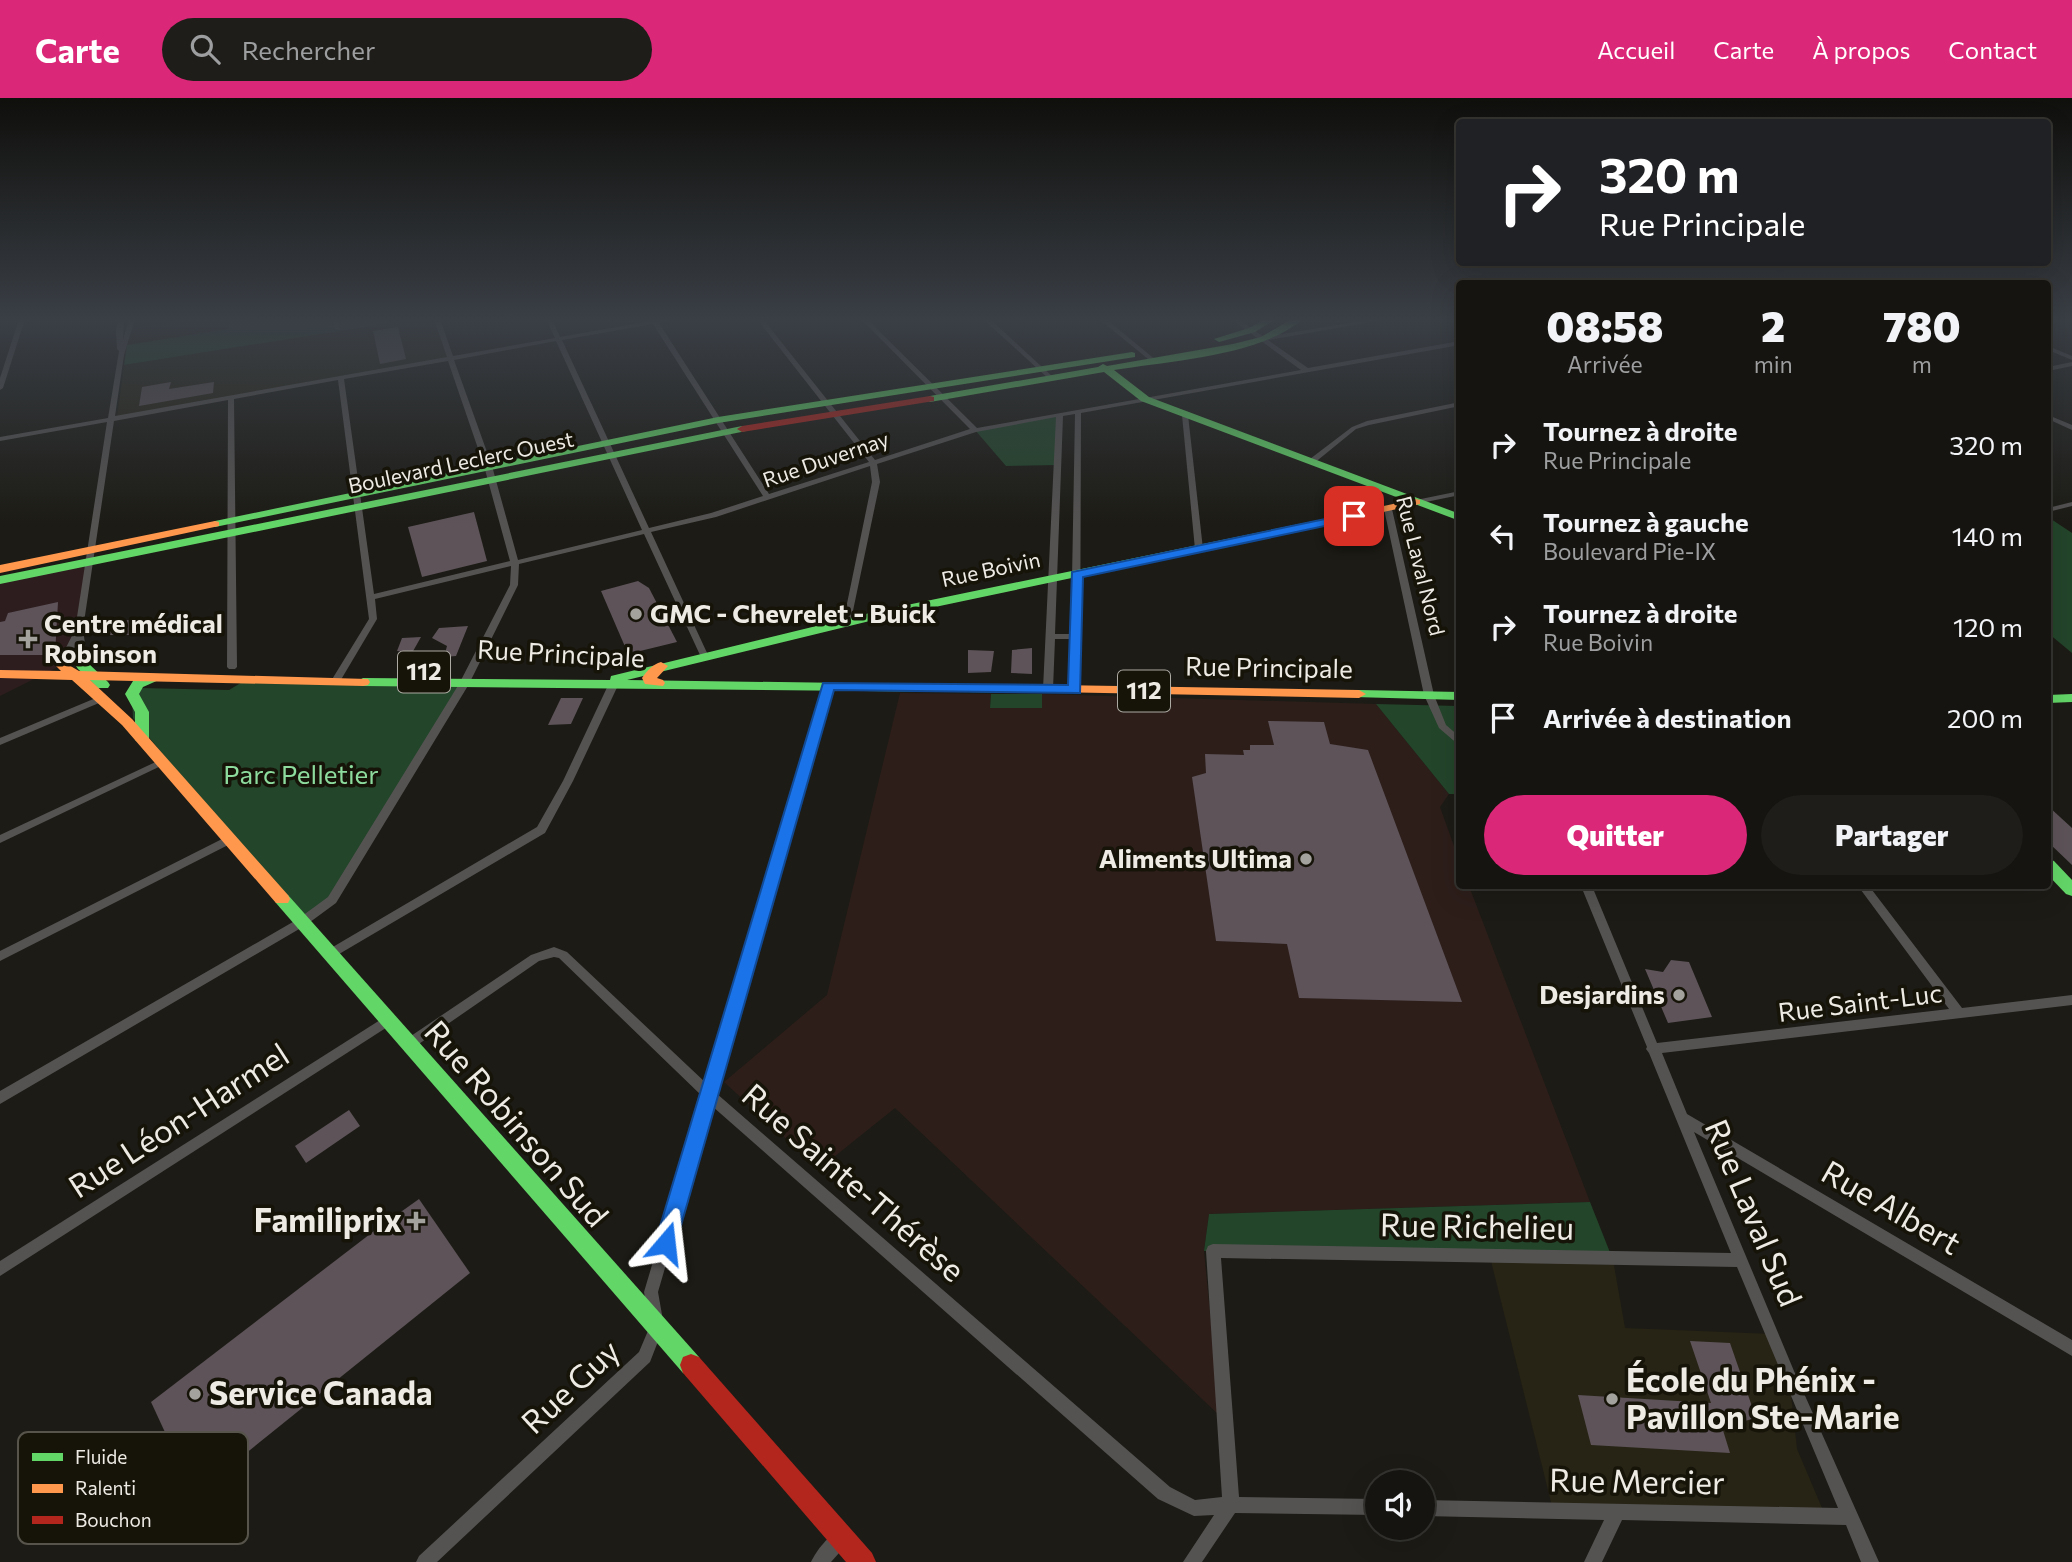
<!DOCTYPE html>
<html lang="fr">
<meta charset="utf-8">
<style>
body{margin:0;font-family:Commissioner,sans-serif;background:#1e1d19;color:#f1f3f6;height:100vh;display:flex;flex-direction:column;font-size:26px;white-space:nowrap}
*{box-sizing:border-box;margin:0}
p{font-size:23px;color:#9d9e9f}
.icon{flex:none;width:38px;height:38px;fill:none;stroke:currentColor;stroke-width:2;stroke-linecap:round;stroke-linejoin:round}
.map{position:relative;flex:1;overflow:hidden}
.sheet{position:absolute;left:1456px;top:182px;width:595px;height:609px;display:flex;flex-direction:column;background:#151410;border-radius:7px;box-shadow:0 7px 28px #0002,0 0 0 2px #343330}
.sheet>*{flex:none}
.banner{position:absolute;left:1456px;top:21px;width:595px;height:147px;border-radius:7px;box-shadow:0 7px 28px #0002,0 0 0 2px #343330;background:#202124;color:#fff;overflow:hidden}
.tools{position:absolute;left:1365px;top:1372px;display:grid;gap:14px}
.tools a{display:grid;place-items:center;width:70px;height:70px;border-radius:50%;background:#151410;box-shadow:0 7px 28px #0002,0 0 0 2px #343330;font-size:35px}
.pin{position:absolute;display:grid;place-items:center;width:60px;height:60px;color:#fff;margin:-30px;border-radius:14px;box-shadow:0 4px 10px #0006}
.me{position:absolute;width:77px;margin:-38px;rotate:17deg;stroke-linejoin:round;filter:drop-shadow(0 0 5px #0008)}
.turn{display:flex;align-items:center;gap:24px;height:147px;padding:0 28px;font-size:32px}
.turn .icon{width:91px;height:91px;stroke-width:2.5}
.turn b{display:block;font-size:49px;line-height:60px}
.eta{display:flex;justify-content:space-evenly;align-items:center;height:119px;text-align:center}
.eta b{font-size:42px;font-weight:800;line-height:49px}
.button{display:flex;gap:14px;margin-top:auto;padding:14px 28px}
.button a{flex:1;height:80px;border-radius:42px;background:#db2777;color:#fff;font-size:28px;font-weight:800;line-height:80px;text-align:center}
.button a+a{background:#1e1d19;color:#f1f3f6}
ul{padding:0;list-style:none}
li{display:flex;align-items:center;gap:21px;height:91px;padding:0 28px}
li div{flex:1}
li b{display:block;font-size:26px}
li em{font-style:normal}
header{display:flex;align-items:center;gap:42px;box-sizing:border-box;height:98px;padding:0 35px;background:#db2777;color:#fff}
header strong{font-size:33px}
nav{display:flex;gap:38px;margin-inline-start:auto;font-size:24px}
.search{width:490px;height:63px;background:#1e1d19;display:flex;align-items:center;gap:18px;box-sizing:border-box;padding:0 24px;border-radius:38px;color:#9d9e9f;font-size:26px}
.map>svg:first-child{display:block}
.commercial{fill:#2d1d1e}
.industrial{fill:#2d1e1a}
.built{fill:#272415}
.green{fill:#23452a}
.building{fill:#5d5359}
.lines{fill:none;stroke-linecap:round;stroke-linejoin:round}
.street{fill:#555352;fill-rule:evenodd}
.fast{fill:#63d668;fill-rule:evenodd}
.slow{fill:#ff974d;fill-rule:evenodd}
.jam{fill:#b3261e;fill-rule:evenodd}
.route{fill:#1a73e8;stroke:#114b97;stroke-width:2}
.poi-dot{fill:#a4a29c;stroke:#161309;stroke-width:2.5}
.labels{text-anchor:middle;stroke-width:7;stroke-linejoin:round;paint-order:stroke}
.far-street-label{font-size:21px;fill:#edebe4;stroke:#161309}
.shield{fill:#161309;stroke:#acaaa2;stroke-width:2}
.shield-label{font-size:24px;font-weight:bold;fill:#edebe4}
.poi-label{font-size:26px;font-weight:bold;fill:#edebe4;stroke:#161309;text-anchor:start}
.street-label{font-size:26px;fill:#edebe4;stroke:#161309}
.park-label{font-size:26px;fill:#8ddc9d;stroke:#161309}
.near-street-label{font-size:32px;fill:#edebe4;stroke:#161309}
.near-poi-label{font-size:32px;font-weight:bold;fill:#edebe4;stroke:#161309;text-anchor:start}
.key{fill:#161309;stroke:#56544b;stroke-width:2}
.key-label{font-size:19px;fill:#edebe4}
</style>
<header>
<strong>Carte</strong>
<div class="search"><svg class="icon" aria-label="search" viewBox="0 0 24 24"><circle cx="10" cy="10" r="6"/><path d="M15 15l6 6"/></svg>Rechercher</div>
<nav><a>Accueil</a><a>Carte</a><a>À propos</a><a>Contact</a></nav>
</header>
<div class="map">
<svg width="2072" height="1464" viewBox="0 0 2072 1464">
<rect width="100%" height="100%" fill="#1c1b15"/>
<polygon class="commercial" points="89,463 79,531 62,567 0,598 0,482"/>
<polygon class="industrial" points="900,595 991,596 990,609 1041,610 1042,596 1376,606 1449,696 1440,709 1459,762 1460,788 1469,788 1590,1104 1209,1116 1204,1153 1220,1318 895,1010 819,1071 724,984 827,897"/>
<g class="built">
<polygon points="191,221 229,221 229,231 127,247 133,230"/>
<polygon points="411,221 437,221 450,261 117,320 124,267"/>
<polygon points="1490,1159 1613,1162 1625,1230 1772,1236 1789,1278 1797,1351 1825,1417 1553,1412"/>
</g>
<g class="green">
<polygon points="229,221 388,221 389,225 124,267 127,247 229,231"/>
<polygon points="1060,317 1057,367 1006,368 975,332"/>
<polygon points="2048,419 2072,435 2072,555 2048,535"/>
<polygon points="244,583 464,586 332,802 302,824 133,620 132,600 141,590 229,592"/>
<polygon points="991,596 1042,596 1042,610 990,610"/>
<polygon points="1376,606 1459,608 1459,696 1449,696"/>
<polygon points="1590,1104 1613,1162 1204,1153 1209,1116"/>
</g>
<g class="building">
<polygon points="398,229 406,261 380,266 373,233"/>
<polygon points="171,284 169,291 214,284 213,295 139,308 142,289"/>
<polygon points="474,414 487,463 422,479 408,429"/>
<polygon points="638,483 649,490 677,544 632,555 626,551 601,493"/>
<polygon points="58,504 55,557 0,557 0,524 5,523 8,515"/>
<polygon points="149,520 133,537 104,537 119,523"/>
<polygon points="468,528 456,558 444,559 447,548 432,540 439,530"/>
<polygon points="421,539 412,555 397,553 402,540"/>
<polygon points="1032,550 1032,576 1011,575 1012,552"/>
<polygon points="968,552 994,553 991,574 968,575"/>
<polygon points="561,600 583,600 571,626 548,627"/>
<polygon points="1268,623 1324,624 1330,646 1368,652 1462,904 1299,900 1287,846 1216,843 1192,679 1206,675 1205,656 1244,657 1243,652 1250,652 1250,647 1274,647"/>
<polygon points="2048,708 2072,730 2072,767 2048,744"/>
<polygon points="1671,862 1689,864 1712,919 1668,925 1645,871 1663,874"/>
<polygon points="349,1012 360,1028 306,1065 295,1048"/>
<polygon points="419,1101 470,1175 194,1397 151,1304 374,1133"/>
<polygon points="1690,1243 1730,1245 1756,1320 1722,1329 1730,1355 1591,1347 1578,1297 1711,1305"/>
</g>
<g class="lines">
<g class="street">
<polygon points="19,221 25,221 3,290 0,292 0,280"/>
<path d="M 118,221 L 124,221 L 123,242 L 129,221 L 135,221 L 124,257 L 115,318 L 447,259 L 434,221 L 440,221 L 453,258 L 555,240 L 546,221 L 552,221 L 560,239 L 651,223 L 650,221 L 674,221 L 659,225 L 769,396 L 869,364 L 757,221 L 763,221 L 875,362 L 970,331 L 861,221 L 867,221 L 977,330 L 1301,272 L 1231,221 L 1238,221 L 1264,239 L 1374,221 L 1388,221 L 1268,242 L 1308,270 L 1460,243 L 1460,247 L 1081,315 L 1080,592 L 1075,595 L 1070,592 L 1071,541 L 1055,541 L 1053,591 L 1048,594 L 1043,591 L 1056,319 L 976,334 L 877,366 L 880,384 L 850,527 L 847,528 L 843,525 L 872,384 L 870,368 L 716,419 L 651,434 L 708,557 L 707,559 L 704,560 L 700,557 L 644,436 L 519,466 L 518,487 L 469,586 L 336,805 L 306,827 L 0,1006 L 0,993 L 298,821 L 328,799 L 459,586 L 510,487 L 511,468 L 375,501 L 377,521 L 339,585 L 333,585 L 331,583 L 369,521 L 338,282 L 234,301 L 237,569 L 235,571 L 229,571 L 227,569 L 228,302 L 114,323 L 83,531 L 88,568 L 83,571 L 78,568 L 76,547 L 65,569 L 59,569 L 57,567 L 75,532 L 107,324 L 0,343 L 0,339 L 108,320 L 119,253 L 117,251 L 116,233 ZM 653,226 L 763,398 L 711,415 L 649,430 L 562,242 ZM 556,243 L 642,432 L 518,462 L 492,368 L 454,262 ZM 448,263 L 484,368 L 510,463 L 374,496 L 344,281 ZM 1075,316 L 1071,536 L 1055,536 L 1063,318 Z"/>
<polygon points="333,221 339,221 340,232 335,231"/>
<polygon points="983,221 990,221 1054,280 1054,282 1050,282"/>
<polygon points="1099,221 1106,221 1157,263 1157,265 1153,265"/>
<polygon points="2048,248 2072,258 2072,262 2048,252"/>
<polygon points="2072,264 2072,268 2048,273 2048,269"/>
<polygon points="1460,304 1460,308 1369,327 1356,331 1313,366 1306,364 1352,329 1367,323"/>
<polygon points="1185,315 1188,317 1203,451 1199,453 1195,451 1182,317"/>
<polygon points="2048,317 2072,327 2072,332 2048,321"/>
<polygon points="1460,393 1460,397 1416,406 1412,404 1416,402"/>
<polygon points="2072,404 2072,408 2048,414 2048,410"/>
<polygon points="1385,409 1392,411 1434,597 1446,627 1460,639 1460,648 1439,630 1424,597 1384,411"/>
<polygon points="616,578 621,581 573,683 545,735 334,859 330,861 326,859 324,856 326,853 537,729 563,683 611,581"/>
<polygon points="828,585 833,588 716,995 1170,1389 1195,1402 1222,1399 1206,1153 1208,1148 1213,1146 1731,1155 1649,955 1646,951 1647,949 1581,788 1592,788 1657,945 1949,911 1858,788 1869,788 1962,910 2072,897 2072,907 1662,955 1687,1016 2072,1242 2072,1258 1694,1034 1794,1273 1879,1464 1861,1464 1846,1427 1622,1422 1602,1464 1584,1464 1604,1422 1423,1418 1423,1402 1838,1410 1737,1169 1221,1160 1239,1399 1377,1401 1377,1417 1235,1415 1202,1464 1183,1464 1214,1417 1194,1418 1158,1401 712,1008 658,1194 664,1228 650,1264 437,1464 416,1464 419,1458 639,1254 650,1228 644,1194 702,998 559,860 554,859 539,863 413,950 409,951 405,950 403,946 405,942 531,857 554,849 567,854 706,985 823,588"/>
<polygon points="103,597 106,598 108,600 106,602 0,647 0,640"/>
<polygon points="162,661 167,664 165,666 0,745 0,737"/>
<polygon points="230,737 235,741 234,744 0,863 0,853"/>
<polygon points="388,917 392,918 394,922 392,926 0,1178 0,1163"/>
<path d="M 841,1432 L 847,1434 L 849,1440 L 847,1446 L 831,1464 L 811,1464 C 816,1453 829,1436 841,1432 Z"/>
</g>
<g class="fast">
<polygon points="1265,221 1276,221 1255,234 1219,244 1214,241 1249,230"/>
<path d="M 1292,221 L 1303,221 C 1260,258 1170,263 1114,272 L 1149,299 L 1460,416 L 1460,423 L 1141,303 L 1104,274 L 930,304 L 925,301 L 930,298 L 1098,269 L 1103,266 L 1107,268 L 1233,246 L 1261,239 Z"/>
<polygon points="1132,254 1135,255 1135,259 718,325 215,429 209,426 215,423 718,319"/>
<polygon points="742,328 746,329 746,333 0,486 0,478"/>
<polygon points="1319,422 1325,425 1323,427 878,521 627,582 1062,588 1064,591 1057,595 363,588 356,584 363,580 610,582 611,578 878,513"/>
<polygon points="83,564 88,565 108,584 110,587 108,590 98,590 78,571 76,568 78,565"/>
<polygon points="154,577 161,581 143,589 139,596 149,614 149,642 142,647 135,642 135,614 125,596 133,583"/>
<polygon points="1359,592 1460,594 1460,602 1354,599 1352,596"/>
<polygon points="2072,596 2072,604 2048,605 2048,597"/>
<polygon points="2048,761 2054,763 2072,782 2072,798 2066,796 2048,777"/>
<polygon points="282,795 288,797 699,1259 702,1267 699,1275 691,1278 683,1275 276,805 274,801 276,797"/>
</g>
<g class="slow">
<polygon points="1416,401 1420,402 1420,406 1319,428 1313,425 1319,422"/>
<polygon points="215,423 219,424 219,428 0,475 0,467"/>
<polygon points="62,563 79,573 368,581 370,584 368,587 363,588 90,582 132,621 288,797 290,801 288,805 276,805 122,627 72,582 0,580 0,572 61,573 55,567"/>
<path d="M 661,564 L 668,568 L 657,580 L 663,582 L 665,585 L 663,588 L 645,586 L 642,580 C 646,574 653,566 661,564 Z"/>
<polygon points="1057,587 1359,592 1366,596 1359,600 1052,594 1050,591"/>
</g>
<g class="jam">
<polygon points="930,298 934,299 934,303 742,334 737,331 742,328"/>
<polygon points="691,1256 699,1259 872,1455 876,1464 846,1464 683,1275 680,1267 683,1259"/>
</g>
</g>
<linearGradient id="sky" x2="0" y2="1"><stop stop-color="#0f0f0c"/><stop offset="0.52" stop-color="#3a3f46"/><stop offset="1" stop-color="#3a3f46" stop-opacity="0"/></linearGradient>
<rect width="2072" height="426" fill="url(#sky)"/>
<polygon class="route" points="1354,415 1358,416 1358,421 1083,479 1080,595 834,592 676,1145 673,1153 666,1156 658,1153 655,1145 823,585 1068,587 1072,474"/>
<g class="poi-dot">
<circle cx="636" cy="516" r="7"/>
<path d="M24.5 530.5h7v7h7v7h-7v7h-7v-7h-7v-7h7z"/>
<circle cx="1306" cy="761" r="7"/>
<circle cx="1679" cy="897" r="7"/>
<path d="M412.5 1112.5h7v7h7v7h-7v7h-7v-7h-7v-7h7z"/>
<circle cx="195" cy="1296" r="7"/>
<circle cx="1612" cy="1301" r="7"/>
</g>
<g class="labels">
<g class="far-street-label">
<text transform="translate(826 362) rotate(-19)" y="7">Rue Duvernay</text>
<text transform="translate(461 365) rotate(-12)" y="7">Boulevard Leclerc Ouest</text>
<text transform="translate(1420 468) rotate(76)" y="7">Rue Laval Nord</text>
<text transform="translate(991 472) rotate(-12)" y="7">Rue Boivin</text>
</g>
<g class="shield">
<rect x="398" y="553.5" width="52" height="41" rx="5"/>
<rect x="1118" y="572.5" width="52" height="41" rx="5"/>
</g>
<g class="shield-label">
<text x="424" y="582">112</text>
<text x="1144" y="601">112</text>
</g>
<g class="poi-label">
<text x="650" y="525">GMC - Chevrelet - Buick</text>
<text x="44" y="535">Centre médical<tspan x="44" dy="30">Robinson</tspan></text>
<text x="1292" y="770" text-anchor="end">Aliments Ultima</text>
<text x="1665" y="906" text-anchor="end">Desjardins</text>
</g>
<g class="street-label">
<text transform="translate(561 556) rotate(3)" y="9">Rue Principale</text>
<text transform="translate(1269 570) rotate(1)" y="9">Rue Principale</text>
<text transform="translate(1860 905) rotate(-7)" y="9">Rue Saint-Luc</text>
</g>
<g class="park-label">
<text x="301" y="686">Parc Pelletier</text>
</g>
<g class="near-street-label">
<text transform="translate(179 1023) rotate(-33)" y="11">Rue Léon-Harmel</text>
<text transform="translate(516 1026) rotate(49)" y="11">Rue Robinson Sud</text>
<text transform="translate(853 1085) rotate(41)" y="11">Rue Sainte-Thérèse</text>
<text transform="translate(1891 1110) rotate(30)" y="11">Rue Albert</text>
<text transform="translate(1753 1115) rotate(67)" y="11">Rue Laval Sud</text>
<text transform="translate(1477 1129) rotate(1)" y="11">Rue Richelieu</text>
<text transform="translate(571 1289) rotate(-43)" y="11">Rue Guy</text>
<text transform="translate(1637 1384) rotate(1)" y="11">Rue Mercier</text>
</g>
<g class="near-poi-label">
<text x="402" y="1134" text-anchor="end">Familiprix</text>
<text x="1626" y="1294">École du Phénix -<tspan x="1626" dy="37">Pavillon Ste-Marie</tspan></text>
<text x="209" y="1307">Service Canada</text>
</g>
</g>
<rect x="18" y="1334" width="230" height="112" rx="10" class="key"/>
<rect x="32" y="1355" width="31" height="8" fill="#63d668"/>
<rect x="32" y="1386" width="31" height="9" fill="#ff974d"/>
<rect x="32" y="1418" width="31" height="8" fill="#b3261e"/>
<g class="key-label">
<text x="75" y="1366">Fluide</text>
<text x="75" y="1397">Ralenti</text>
<text x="75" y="1429">Bouchon</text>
</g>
</svg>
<div class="tools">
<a><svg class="icon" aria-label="sound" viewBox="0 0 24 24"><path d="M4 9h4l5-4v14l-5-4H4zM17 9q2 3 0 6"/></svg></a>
</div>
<div class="pin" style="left:1354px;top:418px;background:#d93025"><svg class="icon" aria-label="arrive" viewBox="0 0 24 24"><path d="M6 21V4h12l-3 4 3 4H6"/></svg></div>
<svg class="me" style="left:666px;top:1145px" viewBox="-20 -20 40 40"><path d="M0-17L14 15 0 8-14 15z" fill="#1a73e8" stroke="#fff" stroke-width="4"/></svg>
<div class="banner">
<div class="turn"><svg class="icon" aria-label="right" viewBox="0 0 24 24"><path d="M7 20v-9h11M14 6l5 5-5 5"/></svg><div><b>320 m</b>Rue Principale</div></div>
</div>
<section class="sheet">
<div class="eta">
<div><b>08:58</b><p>Arrivée</p></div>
<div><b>2</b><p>min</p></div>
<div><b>780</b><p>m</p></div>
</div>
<ul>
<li><svg class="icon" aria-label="right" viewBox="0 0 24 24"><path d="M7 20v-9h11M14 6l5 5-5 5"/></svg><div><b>Tournez à droite</b><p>Rue Principale</p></div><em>320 m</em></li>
<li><svg class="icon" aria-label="left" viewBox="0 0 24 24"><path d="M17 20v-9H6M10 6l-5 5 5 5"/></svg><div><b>Tournez à gauche</b><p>Boulevard Pie-IX</p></div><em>140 m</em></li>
<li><svg class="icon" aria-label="right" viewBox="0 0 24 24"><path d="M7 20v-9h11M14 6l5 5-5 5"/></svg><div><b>Tournez à droite</b><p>Rue Boivin</p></div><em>120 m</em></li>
<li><svg class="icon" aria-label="arrive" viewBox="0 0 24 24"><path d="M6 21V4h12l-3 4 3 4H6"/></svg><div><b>Arrivée à destination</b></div><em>200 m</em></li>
</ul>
<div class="button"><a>Quitter</a><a>Partager</a></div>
</section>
</div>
